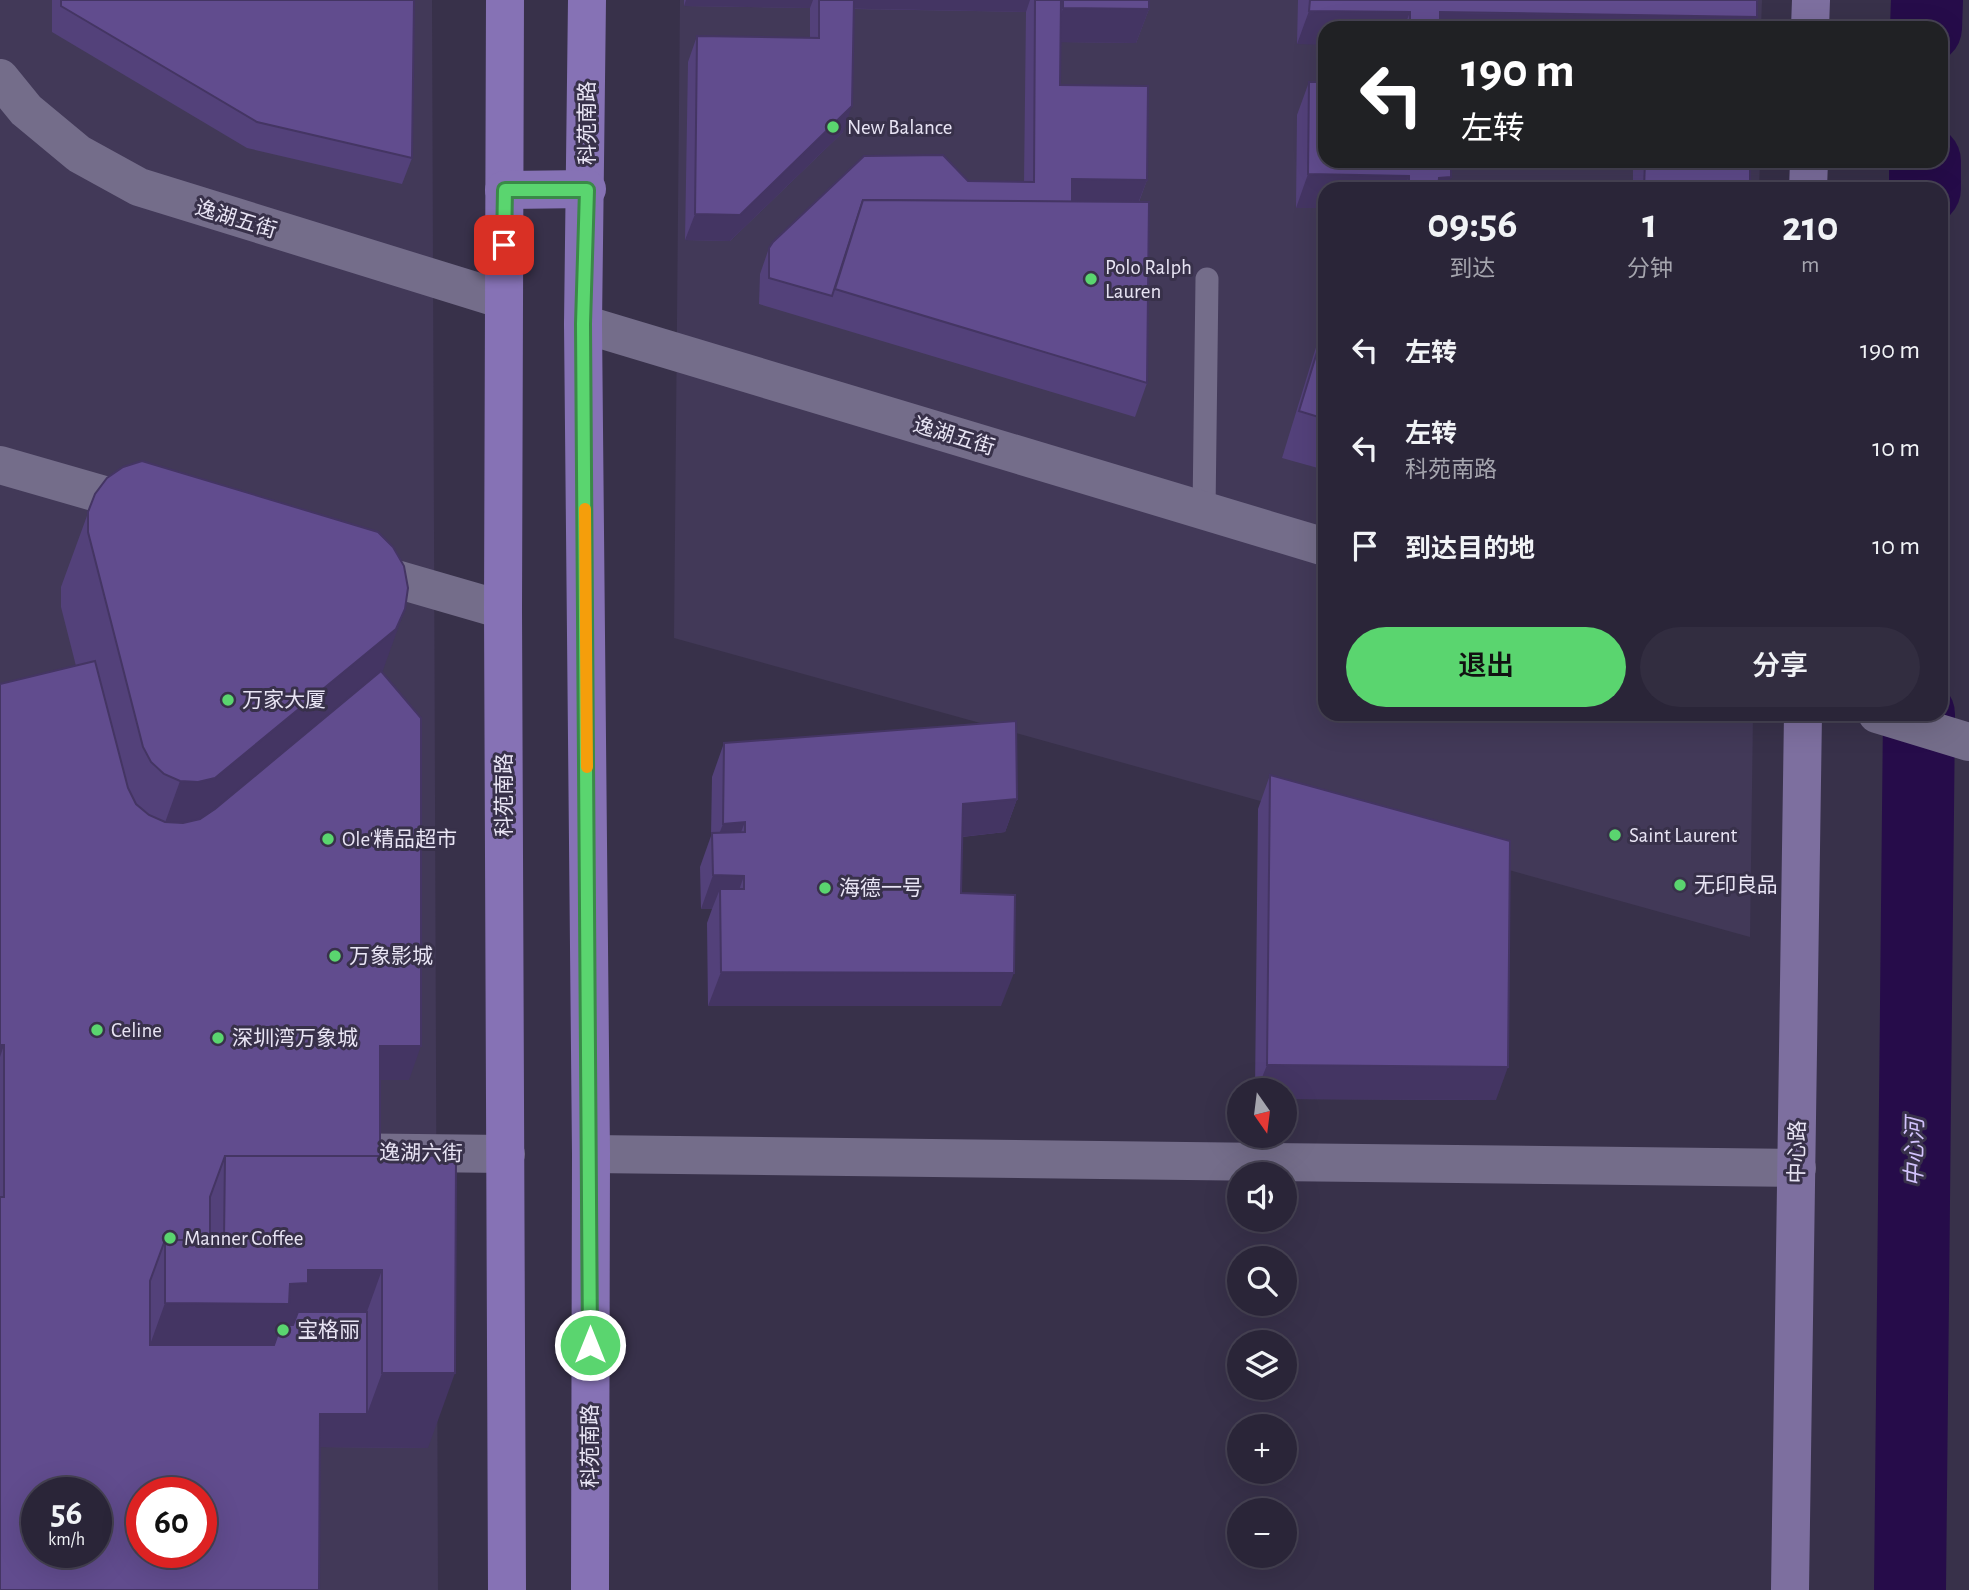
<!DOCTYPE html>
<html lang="zh">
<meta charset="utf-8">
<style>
body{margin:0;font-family:"Alegreya Sans","Noto Sans SC",sans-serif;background:#322d40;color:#f1f3f6;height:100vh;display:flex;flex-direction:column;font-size:26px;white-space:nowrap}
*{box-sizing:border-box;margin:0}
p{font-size:23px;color:#a5a5ae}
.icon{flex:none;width:38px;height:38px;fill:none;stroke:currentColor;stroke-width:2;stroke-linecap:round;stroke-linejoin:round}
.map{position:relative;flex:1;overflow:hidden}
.side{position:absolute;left:1318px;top:182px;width:630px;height:539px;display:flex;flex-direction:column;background:#2a2538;border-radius:21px;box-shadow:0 7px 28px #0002,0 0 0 2px #464253}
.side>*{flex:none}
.banner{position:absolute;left:1318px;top:21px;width:630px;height:147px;border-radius:21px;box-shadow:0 7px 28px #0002,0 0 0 2px #464253;background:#202124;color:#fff;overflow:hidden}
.needle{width:46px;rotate:166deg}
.tools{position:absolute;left:1227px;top:1078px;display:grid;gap:14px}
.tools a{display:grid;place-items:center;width:70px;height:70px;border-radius:50%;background:#2a2538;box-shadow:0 7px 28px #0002,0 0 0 2px #464253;font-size:35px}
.speed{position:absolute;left:21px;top:1477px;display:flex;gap:14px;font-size:35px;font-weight:700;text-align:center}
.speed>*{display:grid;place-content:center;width:91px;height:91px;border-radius:50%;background:#2a2538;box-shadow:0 7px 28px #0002,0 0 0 2px #464253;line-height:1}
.speed small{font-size:18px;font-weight:400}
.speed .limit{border:10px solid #d22;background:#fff;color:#111}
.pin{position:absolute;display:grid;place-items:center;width:60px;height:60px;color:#fff;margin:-30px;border-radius:14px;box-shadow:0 4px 10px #0006}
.me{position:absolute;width:77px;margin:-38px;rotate:0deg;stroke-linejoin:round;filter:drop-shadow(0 0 5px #0008)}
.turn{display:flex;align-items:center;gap:24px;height:147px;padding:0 28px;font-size:32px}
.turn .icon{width:91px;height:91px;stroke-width:2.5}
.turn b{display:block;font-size:49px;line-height:60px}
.eta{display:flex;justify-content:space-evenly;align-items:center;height:119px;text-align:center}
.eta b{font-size:42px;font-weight:600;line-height:49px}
.primary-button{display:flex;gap:14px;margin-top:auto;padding:14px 28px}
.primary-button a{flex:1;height:80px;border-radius:42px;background:#5ad56f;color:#111;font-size:28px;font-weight:600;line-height:80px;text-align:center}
.primary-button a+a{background:#322d40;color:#f1f3f6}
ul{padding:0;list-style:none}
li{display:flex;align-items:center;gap:21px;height:98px;padding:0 28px}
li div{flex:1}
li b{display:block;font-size:26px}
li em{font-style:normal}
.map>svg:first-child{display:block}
.built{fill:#423958;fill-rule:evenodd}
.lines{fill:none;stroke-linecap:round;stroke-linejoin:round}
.river{stroke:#260c4a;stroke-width:72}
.lane{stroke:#746d8a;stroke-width:23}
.street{stroke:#746d8a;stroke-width:38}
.secondary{stroke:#7d6f9f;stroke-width:38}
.primary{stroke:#8672b5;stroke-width:38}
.wall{fill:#53417a}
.shaded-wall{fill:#443563}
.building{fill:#614c8e;stroke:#443563;stroke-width:2;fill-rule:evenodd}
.route-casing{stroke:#3a8a48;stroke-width:18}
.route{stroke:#5ad56f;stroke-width:12}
.slow{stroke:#f59e0b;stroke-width:12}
.poi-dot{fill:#5ad56f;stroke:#38314a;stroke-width:2.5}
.labels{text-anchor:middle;stroke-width:6;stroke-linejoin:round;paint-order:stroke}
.street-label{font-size:21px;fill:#e8e4f4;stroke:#38314a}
.poi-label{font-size:21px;fill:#e8e4f4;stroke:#38314a;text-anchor:start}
.water-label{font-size:23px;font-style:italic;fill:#d2c2fc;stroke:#38314a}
</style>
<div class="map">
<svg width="1969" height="1590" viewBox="0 0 1969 1590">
<rect width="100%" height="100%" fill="#38314a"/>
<g class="built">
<path d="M 0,0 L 432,0 L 438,1590 L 0,1590 ZM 37,1493 L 96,1493 L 96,1552 L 37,1552 ZM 142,1493 L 201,1493 L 201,1552 L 142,1552 Z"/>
<polygon points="680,0 1762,0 1761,28 1325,28 1325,161 1760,161 1759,189 1325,189 1325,714 1753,714 1750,937 674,638"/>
</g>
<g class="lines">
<g class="river">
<polyline points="1926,28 1927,0"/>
<polyline points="1925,189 1925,161"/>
<polyline points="1910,1590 1919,714"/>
</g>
<polyline class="lane" points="1204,511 1207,279"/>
<g class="street">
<polyline points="0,78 26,110 79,154 139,187 504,300"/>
<polyline points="583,324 1325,547"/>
<polyline points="0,465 146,507"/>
<polyline points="358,568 503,610"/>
<polyline points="1877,714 1969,742"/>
<polyline points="328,1152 506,1154"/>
<polyline points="591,1154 1797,1168"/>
</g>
<g class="secondary">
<polyline points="1810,28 1811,0"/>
<polyline points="1808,189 1809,161"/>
<polyline points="1790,1590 1803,714"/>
</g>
<g class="primary">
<polyline points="505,0 503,610 507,1590"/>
<polyline points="587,0 583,324 591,1154 590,1590"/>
<polyline points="504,190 587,189"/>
</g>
</g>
<g class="wall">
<polygon points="52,0 414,0 412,158 402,184 247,148 52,32"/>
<polygon points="684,0 1149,0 1149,9 1136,43 1060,42 1060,85 1147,180 1139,202 1147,383 1135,417 759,304 760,274 769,248 968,181 1024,182 1026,12 854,9 843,132 730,241 685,240 688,62 697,36 810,38 810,8 684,6"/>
<polygon points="1298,0 1757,0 1753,28 1325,28 1297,44"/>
<polygon points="1309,82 1451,161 1447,189 1325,189 1325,208 1296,208 1297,115"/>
<rect x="1633" y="161" width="117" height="28"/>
<polygon points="1325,318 1325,470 1282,458"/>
<polygon points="95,494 382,672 409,1080 380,1080 380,1156 428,1448 320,1447 0,1590 0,684 76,666 61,607 61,587"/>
<polygon points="724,743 1017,799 1005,832 962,837 961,893 1001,1006 708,1006 707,923 712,909 701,909 700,867 711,836 712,777"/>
<polygon points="1270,775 1496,1100 1284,1099 1284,1090 1255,1090 1258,809"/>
</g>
<g class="shaded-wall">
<polygon points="686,0 813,0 810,8 684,6"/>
<polygon points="819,0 1030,0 1026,12 819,8"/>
<polygon points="1063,8 1149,9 1136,43 1051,42"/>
<polygon points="1309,11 1757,17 1753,28 1438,28 1410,12 1404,28 1325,28 1325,45 1297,44"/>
<polygon points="852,106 843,132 730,241 685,240 695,214"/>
<polygon points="1308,174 1409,176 1404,189 1325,189 1325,208 1296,208"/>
<polygon points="1451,177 1447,189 1434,189 1439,178"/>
<polygon points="1072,179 1147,180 1137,206 1063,205"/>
<polygon points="405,609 378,684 153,856 180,781"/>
<polygon points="1017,799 1005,832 951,838 963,804"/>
<polygon points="745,822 732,855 712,852 723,824"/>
<polygon points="713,875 744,876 732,910 720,889 712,909 701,909"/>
<polygon points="721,972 1014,973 1001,1006 708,1006"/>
<polygon points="0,1045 4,1045 0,1057"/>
<polygon points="380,1046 421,1046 409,1080 368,1080"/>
<polygon points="1267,1065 1508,1067 1496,1100 1284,1099 1284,1090 1257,1090"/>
<polygon points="308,1270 382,1270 355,1345 138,1378 165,1303 290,1284"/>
<polygon points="382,1373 455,1373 428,1448 308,1447 320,1414 367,1414"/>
</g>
<g class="building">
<polygon points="61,0 414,0 412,158 257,122 61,6"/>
<polygon points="819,0 854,0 852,106 740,215 695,214 697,36 819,38"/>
<polygon points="1035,0 1061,0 1060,85 1148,86 1147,180 1072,179 1072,202 863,200 832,296 769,278 769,248 773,242 864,156 943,155 968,181 1034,182"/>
<polygon points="1063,0 1149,0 1149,9 1063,8"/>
<polygon points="1310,0 1757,0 1757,17 1440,12 1440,28 1410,28 1410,12 1309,11"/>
<polygon points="1440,20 1691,23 1691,28 1440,28"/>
<polygon points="1309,82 1325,82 1325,161 1451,161 1451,177 1439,178 1438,189 1409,189 1409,176 1308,174"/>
<polygon points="1645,161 1750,161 1750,189 1644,189"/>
<polygon points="863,200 1149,202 1147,383 835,289"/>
<polygon points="1325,326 1325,419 1299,411"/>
<polygon points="142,461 378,532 393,547 404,566 408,588 405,609 396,629 215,778 198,782 180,781 164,774 151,762 143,747 88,532 88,512 95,494 107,478 123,467"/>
<path d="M 95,661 L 128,788 L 136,804 L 149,815 L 165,822 L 183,823 L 200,819 L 215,809 L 381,671 L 421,718 L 421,1046 L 380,1046 L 380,1156 L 225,1156 L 210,1197 L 210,1240 L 165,1240 L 150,1281 L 150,1345 L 274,1345 L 281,1325 L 293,1325 L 298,1312 L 367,1312 L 367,1414 L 320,1414 L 319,1590 L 0,1590 L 0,1197 L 4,1197 L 4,1045 L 0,1045 L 0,684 ZM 37,1493 L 96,1493 L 96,1552 L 37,1552 ZM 142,1493 L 201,1493 L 201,1552 L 142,1552 Z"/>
<polygon points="1016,721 1017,799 963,804 961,893 1015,895 1014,973 721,972 720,889 744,889 744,876 713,875 712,833 745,832 745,822 723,824 724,743"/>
<polygon points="1270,775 1510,841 1508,1067 1267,1065"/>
<polygon points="225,1156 456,1156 455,1373 382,1373 382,1270 308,1270 308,1283 290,1284 289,1304 165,1303 165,1240 224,1240"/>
</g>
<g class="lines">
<defs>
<polyline id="route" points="504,245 505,190 587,190 583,324 590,1345"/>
</defs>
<use href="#route" class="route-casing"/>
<use href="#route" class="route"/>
<polyline class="slow" points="585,509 587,767"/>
</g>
<g class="poi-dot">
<circle cx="833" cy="127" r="7"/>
<circle cx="1091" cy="279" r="7"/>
<circle cx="228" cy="700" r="7"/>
<circle cx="1615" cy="835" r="7"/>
<circle cx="328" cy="839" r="7"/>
<circle cx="1680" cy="885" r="7"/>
<circle cx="825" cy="888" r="7"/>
<circle cx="335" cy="956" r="7"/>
<circle cx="97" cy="1030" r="7"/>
<circle cx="218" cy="1038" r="7"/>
<circle cx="170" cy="1238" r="7"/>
<circle cx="283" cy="1330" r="7"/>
</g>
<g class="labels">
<g class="street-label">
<text transform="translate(587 123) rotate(-90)" y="7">科苑南路</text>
<text transform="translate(236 219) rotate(17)" y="7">逸湖五街</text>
<text transform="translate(954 436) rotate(17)" y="7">逸湖五街</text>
<text transform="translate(504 795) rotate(-90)" y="7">科苑南路</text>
<text transform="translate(1797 1152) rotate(-89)" y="7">中心路</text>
<text transform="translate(421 1153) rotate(1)" y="7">逸湖六街</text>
<text transform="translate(590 1446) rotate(-90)" y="7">科苑南路</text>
</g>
<g class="poi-label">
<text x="847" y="134">New Balance</text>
<text x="1105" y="274">Polo Ralph<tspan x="1105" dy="24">Lauren</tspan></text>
<text x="242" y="707">万家大厦</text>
<text x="1629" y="842">Saint Laurent</text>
<text x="342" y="846">Ole'精品超市</text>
<text x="1694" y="892">无印良品</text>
<text x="839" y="895">海德一号</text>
<text x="349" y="963">万象影城</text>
<text x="111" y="1037">Celine</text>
<text x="232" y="1045">深圳湾万象城</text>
<text x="184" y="1245">Manner Coffee</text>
<text x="297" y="1337">宝格丽</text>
</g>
<g class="water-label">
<text transform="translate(1914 1152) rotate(-89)" y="8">中心河</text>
</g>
</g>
</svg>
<div class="tools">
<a><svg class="needle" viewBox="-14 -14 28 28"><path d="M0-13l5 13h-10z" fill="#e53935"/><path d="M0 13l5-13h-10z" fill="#a5a5ae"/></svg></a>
<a><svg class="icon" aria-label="sound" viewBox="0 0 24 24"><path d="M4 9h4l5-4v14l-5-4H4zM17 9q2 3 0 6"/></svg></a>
<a><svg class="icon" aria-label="search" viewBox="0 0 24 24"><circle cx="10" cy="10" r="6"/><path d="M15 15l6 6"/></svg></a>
<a><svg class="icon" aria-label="layers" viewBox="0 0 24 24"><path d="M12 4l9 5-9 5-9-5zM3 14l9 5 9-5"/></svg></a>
<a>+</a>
<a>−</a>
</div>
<div class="speed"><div>56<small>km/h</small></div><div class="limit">60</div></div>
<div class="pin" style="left:504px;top:245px;background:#d93025"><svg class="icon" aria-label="arrive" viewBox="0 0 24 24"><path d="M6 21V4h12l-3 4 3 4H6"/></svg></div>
<svg class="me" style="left:590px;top:1345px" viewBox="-20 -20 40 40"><circle r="17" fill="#5ad56f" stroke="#fff" stroke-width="3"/><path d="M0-11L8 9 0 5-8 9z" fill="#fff"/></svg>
<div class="banner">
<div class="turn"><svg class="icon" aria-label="left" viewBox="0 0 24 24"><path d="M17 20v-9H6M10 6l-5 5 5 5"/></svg><div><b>190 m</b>左转</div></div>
</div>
<section class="side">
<div class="eta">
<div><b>09:56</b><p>到达</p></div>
<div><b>1</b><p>分钟</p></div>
<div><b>210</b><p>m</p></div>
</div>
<ul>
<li><svg class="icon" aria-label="left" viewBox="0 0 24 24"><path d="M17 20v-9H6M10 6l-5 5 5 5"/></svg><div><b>左转</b></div><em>190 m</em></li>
<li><svg class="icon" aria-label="left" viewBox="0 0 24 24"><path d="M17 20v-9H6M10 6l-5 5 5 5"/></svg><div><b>左转</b><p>科苑南路</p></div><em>10 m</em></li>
<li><svg class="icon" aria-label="arrive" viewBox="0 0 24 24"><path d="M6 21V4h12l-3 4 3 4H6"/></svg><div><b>到达目的地</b></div><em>10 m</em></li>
</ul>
<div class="primary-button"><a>退出</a><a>分享</a></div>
</section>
</div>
